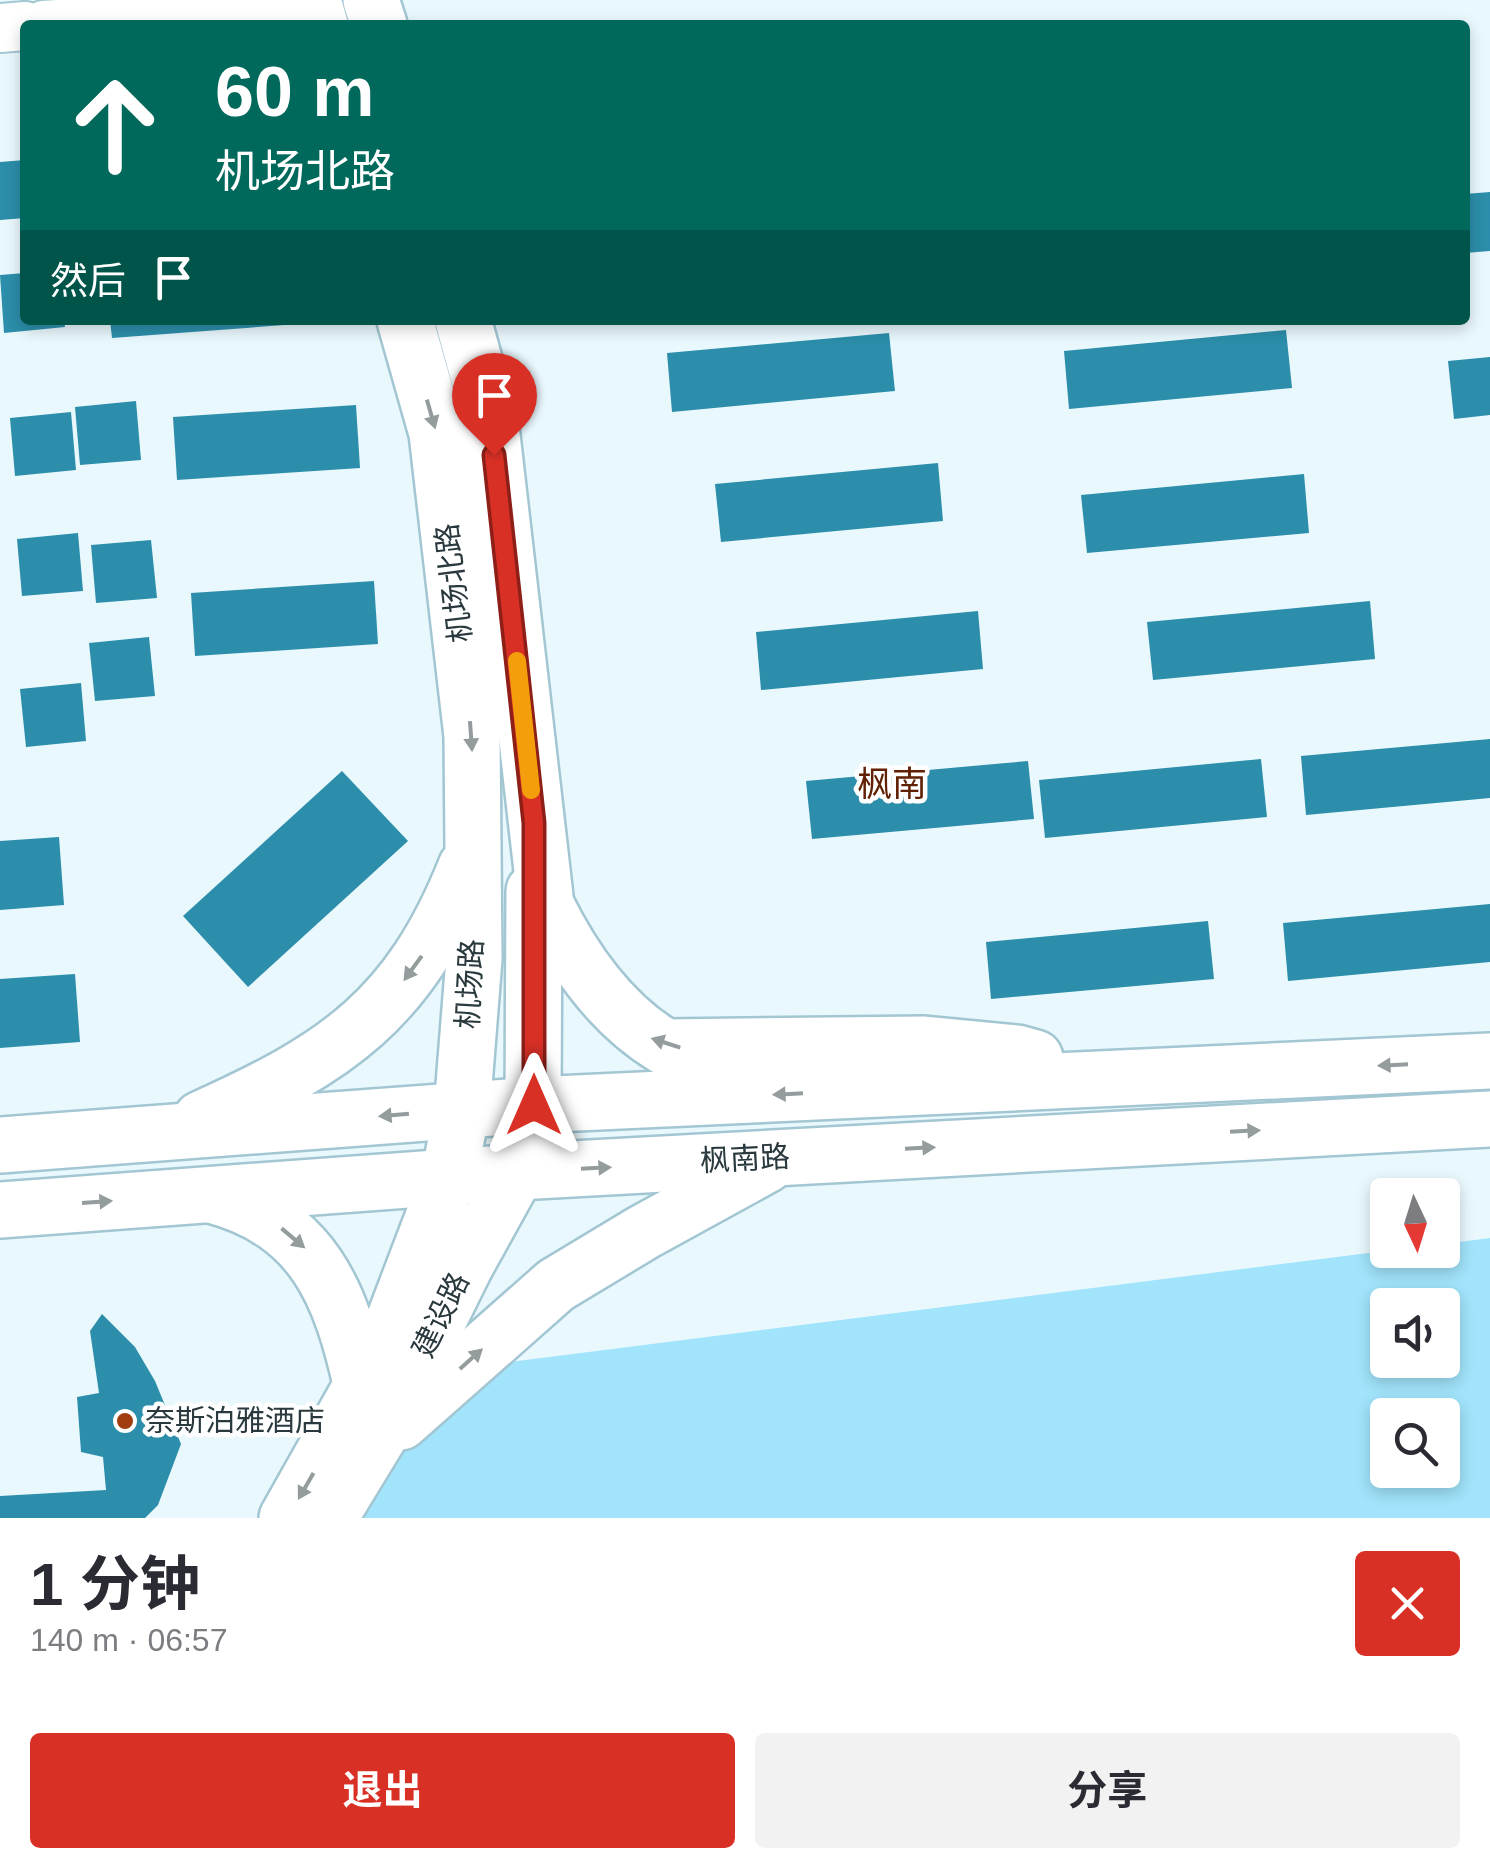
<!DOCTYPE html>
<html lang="zh">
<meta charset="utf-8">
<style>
body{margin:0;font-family:Arial,"Noto Sans SC",sans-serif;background:#f2f2f3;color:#2b2b33;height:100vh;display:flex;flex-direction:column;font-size:38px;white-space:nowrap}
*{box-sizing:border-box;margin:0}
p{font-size:32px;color:#7c7c81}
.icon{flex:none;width:55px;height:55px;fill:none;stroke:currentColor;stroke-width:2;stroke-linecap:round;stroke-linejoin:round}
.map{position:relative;height:1518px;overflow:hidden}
.drawer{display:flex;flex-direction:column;background:#fff;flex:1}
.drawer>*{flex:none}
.top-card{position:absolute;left:20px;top:20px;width:1450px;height:305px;border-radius:10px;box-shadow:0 5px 15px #0003;background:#00695c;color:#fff;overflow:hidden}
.needle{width:65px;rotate:176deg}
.fabs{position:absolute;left:1370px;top:1178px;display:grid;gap:20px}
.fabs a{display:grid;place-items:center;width:90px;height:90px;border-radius:10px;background:#fff;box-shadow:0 5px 15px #0003;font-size:50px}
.pin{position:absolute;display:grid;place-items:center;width:85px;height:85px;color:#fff;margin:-102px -42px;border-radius:50% 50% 50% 0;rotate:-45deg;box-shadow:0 0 10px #0007}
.pin .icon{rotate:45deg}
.me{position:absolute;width:110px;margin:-55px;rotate:0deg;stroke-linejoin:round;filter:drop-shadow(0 0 8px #0008)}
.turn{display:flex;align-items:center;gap:35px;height:210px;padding:0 30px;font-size:45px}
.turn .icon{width:130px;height:130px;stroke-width:2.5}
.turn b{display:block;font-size:70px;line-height:85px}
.then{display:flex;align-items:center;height:95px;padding:0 30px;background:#0003;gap:20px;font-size:38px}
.round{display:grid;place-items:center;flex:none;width:105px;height:105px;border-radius:10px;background:#f2f2f3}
.overview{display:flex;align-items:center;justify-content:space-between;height:170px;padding:0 30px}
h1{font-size:60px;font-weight:700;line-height:75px}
.button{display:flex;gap:20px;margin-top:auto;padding:20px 30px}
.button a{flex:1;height:115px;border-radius:10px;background:#d93025;color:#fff;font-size:40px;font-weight:700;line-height:115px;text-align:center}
.button a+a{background:#f2f2f3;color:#2b2b33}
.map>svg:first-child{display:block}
.green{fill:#a1e4fb;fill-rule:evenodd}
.building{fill:#2c8eaa}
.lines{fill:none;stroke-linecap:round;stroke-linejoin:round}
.minor-casing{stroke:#a3c6d3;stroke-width:52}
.major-casing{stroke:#a3c6d3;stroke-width:60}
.minor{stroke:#fff;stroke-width:48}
.major{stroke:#fff;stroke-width:55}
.oneway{fill:#949c9e}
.route-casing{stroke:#8d1f18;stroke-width:25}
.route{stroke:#d93025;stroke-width:18}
.slow{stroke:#f59e0b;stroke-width:18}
.poi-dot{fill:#a13c0f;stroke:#fff;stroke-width:4}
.labels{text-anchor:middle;stroke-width:9;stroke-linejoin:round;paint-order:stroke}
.street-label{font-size:30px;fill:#2a393e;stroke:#fff}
.poi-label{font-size:30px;fill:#2a393e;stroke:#fff;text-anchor:start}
.quarter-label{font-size:35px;fill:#612105;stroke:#fff}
</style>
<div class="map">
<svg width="1490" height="1518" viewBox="0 0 1490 1518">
<rect width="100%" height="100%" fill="#e9f8fd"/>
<path class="green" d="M 1490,1238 L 1490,1518 L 350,1518 L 455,1369 L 1392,1250 L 1442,1250 L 1443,1244 ZM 1388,1305 L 1442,1305 L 1442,1360 L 1388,1360 ZM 1388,1415 L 1442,1415 L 1442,1470 L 1388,1470 Z"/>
<g class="building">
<polygon points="25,160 25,218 0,220 0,162"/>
<polygon points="1490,192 1490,251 1465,253 1465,194"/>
<polygon points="25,273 25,320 64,320 65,327 4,333 0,275"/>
<polygon points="110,320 311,320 311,323 112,338"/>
<polygon points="1286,330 1292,388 1069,409 1064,351"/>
<polygon points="889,333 895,391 672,412 667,353"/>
<polygon points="1490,357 1490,415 1454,419 1448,361"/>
<polygon points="136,401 141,460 80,465 75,407"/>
<polygon points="356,405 360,468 177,480 173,417"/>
<polygon points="71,412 76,470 15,476 10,418"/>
<polygon points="938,463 943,521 721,542 715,484"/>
<polygon points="1304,474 1309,533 1087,553 1081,495"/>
<polygon points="78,533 83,591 22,596 17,539"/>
<polygon points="151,540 157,598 96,603 91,545"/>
<polygon points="374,581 378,644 195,656 191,593"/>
<polygon points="1370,601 1375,659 1153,680 1147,622"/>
<polygon points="978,611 983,669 761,690 756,632"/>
<polygon points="149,637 155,696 95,701 89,643"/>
<polygon points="81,683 86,741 26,747 20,689"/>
<polygon points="1490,739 1490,798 1306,815 1301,756"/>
<polygon points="1261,759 1267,817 1045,838 1039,780"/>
<polygon points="1028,761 1034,819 812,839 806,781"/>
<polygon points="342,771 408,841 248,987 183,916"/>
<polygon points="59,837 64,905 0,910 0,841"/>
<polygon points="1490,904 1490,962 1288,981 1283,923"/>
<polygon points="1208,921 1214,979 991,999 986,942"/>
<polygon points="75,974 80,1042 0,1048 0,979"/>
<polygon points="102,1314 135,1347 155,1381 181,1444 158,1505 145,1518 0,1518 0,1496 106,1490 103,1457 81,1452 77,1397 99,1393 90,1331"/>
</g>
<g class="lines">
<defs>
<g id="minor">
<polyline points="44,25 314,5"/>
<polyline points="0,28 25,26"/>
</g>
<g id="major">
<polyline points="313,0 320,25"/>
<polyline points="371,0 379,25"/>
<path d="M 463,320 L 490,418 L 546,905 C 573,960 612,1015 665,1047 L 924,1044 L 1017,1053 L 1035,1058"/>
<path d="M 201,1119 C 337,1058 409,1010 466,867"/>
<polyline points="0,1145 533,1105 1490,1061"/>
<path d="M 211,1195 C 313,1222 341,1292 362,1388"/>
<polyline points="0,1210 517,1172 1490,1119"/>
<polyline points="401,1422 556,1285 644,1232 766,1165"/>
<polyline points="336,1507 389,1420 465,1266 517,1172 533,1105 534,891"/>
<polyline points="287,1518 385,1344 449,1176 462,1110 474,959 472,736 437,433 405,320"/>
</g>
</defs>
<use href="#minor" class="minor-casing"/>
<use href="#major" class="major-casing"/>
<use href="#minor" class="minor"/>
<use href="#major" class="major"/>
</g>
<defs><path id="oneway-solid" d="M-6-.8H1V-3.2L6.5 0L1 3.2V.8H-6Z" transform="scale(2.5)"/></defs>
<g class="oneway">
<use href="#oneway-solid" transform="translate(431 414) rotate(74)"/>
<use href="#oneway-solid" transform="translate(471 736) rotate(86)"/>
<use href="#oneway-solid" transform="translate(413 968) rotate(126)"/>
<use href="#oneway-solid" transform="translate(666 1043) rotate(-162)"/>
<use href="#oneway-solid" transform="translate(1393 1065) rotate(177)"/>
<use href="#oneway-solid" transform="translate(788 1094) rotate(177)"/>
<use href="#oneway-solid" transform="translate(394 1115) rotate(175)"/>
<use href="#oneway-solid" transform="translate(1245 1131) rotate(-3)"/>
<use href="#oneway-solid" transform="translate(920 1148) rotate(-3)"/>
<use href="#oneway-solid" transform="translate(596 1168) rotate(-3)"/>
<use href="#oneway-solid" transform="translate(97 1202) rotate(-4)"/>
<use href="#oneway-solid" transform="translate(293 1238) rotate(40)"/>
<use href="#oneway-solid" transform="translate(471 1359) rotate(-42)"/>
<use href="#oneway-solid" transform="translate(306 1486) rotate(120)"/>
</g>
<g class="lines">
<defs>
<polyline id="route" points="494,455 534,823 534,1105"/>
</defs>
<use href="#route" class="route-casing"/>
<use href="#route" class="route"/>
<polyline class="slow" points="517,661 531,790"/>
</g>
<circle class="poi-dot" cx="125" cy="1421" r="10"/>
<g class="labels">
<g class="street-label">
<text transform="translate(454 583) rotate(-97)" y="10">机场北路</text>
<text transform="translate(470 984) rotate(-87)" y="10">机场路</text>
<text transform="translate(745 1159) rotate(-3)" y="10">枫南路</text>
<text transform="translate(441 1315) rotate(-64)" y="10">建设路</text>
</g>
<g class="poi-label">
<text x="145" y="1431">奈斯泊雅酒店</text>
</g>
<g class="quarter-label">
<text x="892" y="796">枫南</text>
</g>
</g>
</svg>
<div class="fabs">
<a><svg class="needle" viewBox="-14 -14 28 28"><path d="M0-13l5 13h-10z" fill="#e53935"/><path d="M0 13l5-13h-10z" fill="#7c7c81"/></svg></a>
<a><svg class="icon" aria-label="sound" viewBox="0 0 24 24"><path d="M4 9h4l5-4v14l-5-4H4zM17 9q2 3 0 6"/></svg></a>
<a><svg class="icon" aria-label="search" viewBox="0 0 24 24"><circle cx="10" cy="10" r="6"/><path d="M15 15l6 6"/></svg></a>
</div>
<div class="pin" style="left:494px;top:455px;background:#d93025"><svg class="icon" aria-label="arrive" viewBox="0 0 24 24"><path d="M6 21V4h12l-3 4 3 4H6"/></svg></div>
<svg class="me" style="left:534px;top:1105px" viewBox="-20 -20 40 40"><path d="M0-17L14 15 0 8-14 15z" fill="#d93025" stroke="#fff" stroke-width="4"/></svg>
<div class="top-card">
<div class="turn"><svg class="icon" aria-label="ahead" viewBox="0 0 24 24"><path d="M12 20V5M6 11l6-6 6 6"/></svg><div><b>60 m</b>机场北路</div></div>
<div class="then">然后<svg class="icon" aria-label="arrive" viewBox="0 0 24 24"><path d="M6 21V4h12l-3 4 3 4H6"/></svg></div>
</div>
</div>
<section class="drawer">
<div class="overview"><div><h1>1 分钟</h1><p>140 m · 06:57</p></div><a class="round" style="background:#d93025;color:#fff"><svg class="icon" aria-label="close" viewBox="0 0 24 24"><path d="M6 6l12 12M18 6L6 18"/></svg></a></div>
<div class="button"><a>退出</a><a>分享</a></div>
</section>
